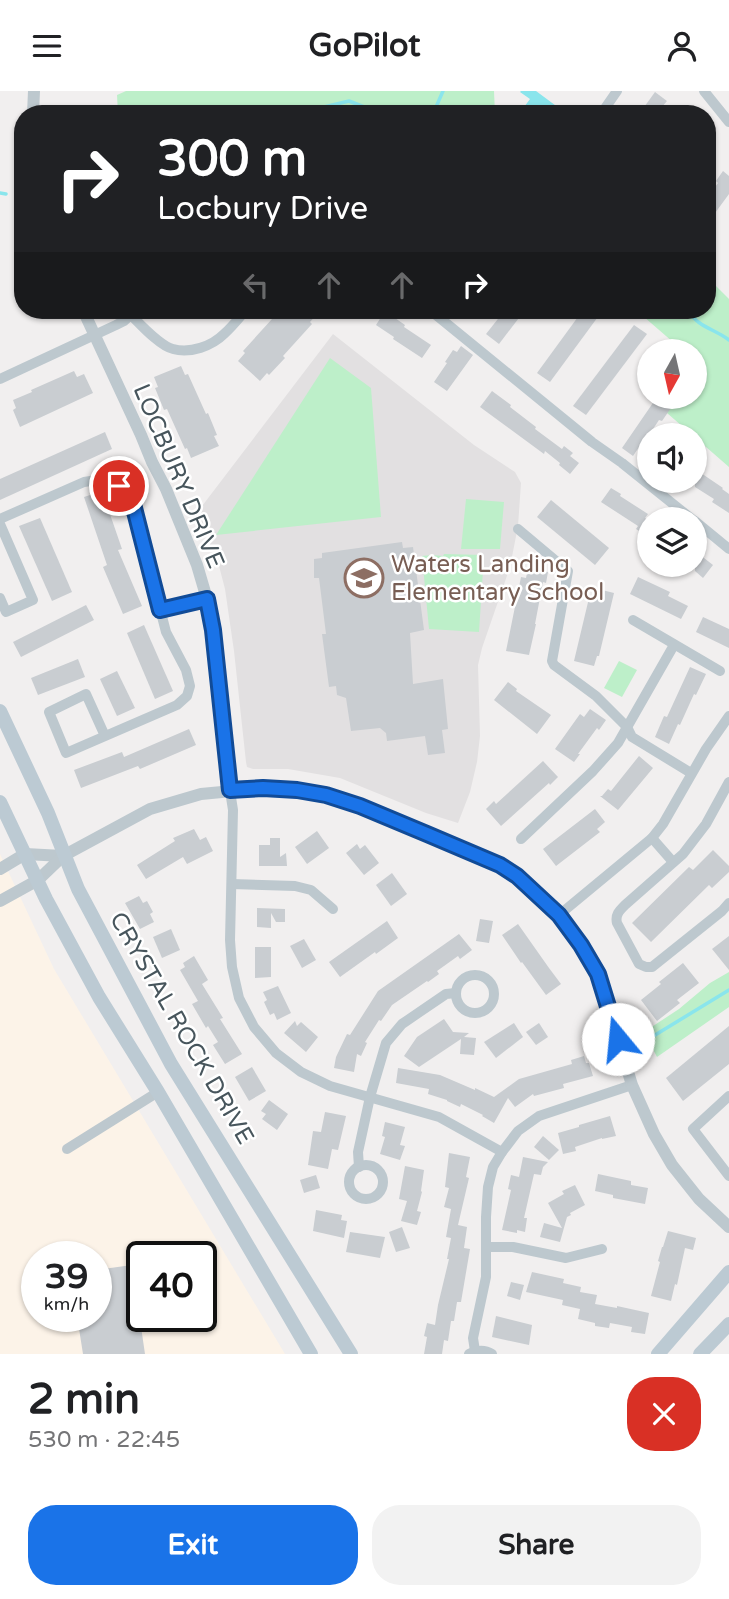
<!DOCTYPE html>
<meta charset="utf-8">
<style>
body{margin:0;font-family:"Varela Round",sans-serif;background:#f2f2f2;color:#202124;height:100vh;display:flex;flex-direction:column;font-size:26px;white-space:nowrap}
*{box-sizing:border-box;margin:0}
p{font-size:23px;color:#757577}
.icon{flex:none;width:38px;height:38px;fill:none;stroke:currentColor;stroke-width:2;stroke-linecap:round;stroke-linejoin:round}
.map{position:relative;height:1263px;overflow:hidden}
.panel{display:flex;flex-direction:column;background:#fff;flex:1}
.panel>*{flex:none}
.guide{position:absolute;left:14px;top:14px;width:702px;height:214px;border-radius:28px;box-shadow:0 2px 5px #0004;background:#202124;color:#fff;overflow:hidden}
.needle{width:46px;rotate:188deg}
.tools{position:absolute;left:637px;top:248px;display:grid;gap:14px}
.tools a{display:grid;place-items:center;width:70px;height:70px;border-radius:50%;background:#fff;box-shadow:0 2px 5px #0004;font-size:35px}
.speed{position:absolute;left:21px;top:1150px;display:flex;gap:14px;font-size:35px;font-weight:700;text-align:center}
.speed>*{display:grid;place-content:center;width:91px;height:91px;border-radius:50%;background:#fff;box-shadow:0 2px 5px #0004;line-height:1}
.speed small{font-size:18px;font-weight:400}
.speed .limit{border:4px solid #111;border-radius:10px;background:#fff;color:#111}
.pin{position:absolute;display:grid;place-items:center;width:60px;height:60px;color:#fff;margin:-30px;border:4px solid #fff;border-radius:50%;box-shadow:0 2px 7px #0007}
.me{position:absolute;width:77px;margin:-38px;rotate:343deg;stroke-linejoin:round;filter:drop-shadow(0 0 5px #0008)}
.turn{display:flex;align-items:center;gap:24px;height:147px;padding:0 28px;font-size:32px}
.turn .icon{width:91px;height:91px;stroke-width:2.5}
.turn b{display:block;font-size:49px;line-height:60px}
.lanes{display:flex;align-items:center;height:66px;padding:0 28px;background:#0003;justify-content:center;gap:35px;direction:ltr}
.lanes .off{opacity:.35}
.round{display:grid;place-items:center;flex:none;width:74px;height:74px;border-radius:28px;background:#f2f2f2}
.head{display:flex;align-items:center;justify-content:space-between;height:119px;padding:0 28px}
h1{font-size:42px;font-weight:700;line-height:52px}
.action{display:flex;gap:14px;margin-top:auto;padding:14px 28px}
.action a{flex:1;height:80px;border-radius:28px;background:#1a73e8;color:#fff;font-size:28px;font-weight:700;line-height:80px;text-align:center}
.action a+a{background:#f2f2f2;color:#202124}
header{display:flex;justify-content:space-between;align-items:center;height:91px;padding:0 28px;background:#fff;font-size:32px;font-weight:700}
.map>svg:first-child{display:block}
.commercial{fill:#fcf3e8;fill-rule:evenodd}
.education{fill:#e2e0e1}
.green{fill:#bdefc9}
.water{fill:#8ae5ec}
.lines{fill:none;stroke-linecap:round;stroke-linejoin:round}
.stream{stroke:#8ae5ec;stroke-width:3.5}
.building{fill:#c9cdd1}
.minor{stroke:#bdc8ce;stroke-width:10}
.tertiary{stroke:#bdc8ce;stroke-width:12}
.secondary{stroke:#bccad3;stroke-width:14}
.route-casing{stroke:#114b97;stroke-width:18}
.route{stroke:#1a73e8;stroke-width:12}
.labels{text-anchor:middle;stroke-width:5;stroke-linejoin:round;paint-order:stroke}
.street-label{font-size:24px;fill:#47555c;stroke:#fff}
.education-label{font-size:24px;fill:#785e54;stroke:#fff;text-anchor:start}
</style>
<header><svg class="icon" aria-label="menu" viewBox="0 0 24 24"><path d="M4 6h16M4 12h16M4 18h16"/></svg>GoPilot<svg class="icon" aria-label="person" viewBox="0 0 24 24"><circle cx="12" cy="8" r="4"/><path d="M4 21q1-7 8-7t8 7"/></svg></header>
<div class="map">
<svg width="729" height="1263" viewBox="0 0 729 1263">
<rect width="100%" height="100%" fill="#f1efef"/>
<path class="commercial" d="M 0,763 L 54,878 L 285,1263 L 0,1263 ZM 37,1166 L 96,1166 L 96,1225 L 37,1225 ZM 142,1166 L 201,1166 L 201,1225 L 142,1225 Z"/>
<polygon class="education" points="333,243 474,354 515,381 521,392 518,435 510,476 482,557 478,574 480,645 477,671 470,701 458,732 426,722 340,687 288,678 253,678 247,676 246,671 234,560 225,498 218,471 196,423"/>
<g class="green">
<polygon points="126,0 494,0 495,23 118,23 117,4"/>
<polygon points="707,186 729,208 729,376 667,322 670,306 695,306 695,261 681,261 681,258 636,219 707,219"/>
<polygon points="330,267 371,297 381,426 216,444"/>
<polygon points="466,408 504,411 500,458 461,458"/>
<polygon points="444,463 484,464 479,541 429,538 422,465 432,464 443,465"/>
<polygon points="619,570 637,579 622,606 604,597"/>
<polygon points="729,881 729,916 657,966 644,941 679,918 710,892"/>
</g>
<polygon class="water" points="521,0 536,0 567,23 519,23 530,8 520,1"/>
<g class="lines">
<g class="stream">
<polyline points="295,23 349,10 382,23"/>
<polyline points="433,23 443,0"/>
<polyline points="0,102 6,103"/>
<path d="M 688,219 C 697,236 715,238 729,249"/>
<polyline points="642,952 729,899"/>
</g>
</g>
<g class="building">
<polygon points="655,1 667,10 656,23 647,23 642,19"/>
<polygon points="723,80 729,85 729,103 707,133 707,107 718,92 716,90"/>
<polygon points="276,219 313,219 317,223 310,231 312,233 283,265 285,267 269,284 267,282 260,290 238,270 245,262 243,260 272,228 270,226"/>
<polygon points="505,219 525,219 499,253 486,243"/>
<polygon points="583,219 603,219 550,291 537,282"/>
<polygon points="385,220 405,234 404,236 431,254 422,267 393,248 394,246 376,234"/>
<polygon points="634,234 647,243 586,324 573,315"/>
<polygon points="461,255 473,264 447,300 434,291 447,272 445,271 453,259 457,261"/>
<polygon points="181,275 185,284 188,283 206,323 208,322 217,344 214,345 219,355 191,367 187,357 185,358 167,318 164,319 155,297 158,296 154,286"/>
<polygon points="74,280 77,286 84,283 93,302 20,336 13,319 16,317 13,309 32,301 31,299"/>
<polygon points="492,300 511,314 510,316 536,336 535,338 562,358 564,355 573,362 570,365 579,372 570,383 559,374 560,372 545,360 544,363 480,316"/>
<polygon points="657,306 667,306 675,311 662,330 659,329 647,347 649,349 642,358 639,356 633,365 622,357"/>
<polygon points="105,341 112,358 0,409 0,388"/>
<polygon points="695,378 723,397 722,398 729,403 729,422 712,411 714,408 695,396"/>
<polygon points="611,397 621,403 620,405 648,423 645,427 649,430 649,446 636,438 638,435 601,411"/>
<polygon points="102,400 122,458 118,459 142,515 123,523 103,476 107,474 84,406"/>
<polygon points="551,409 609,457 595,474 537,426"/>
<polygon points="40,427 72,501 52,510 19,435"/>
<polygon points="402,451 403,457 413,456 424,539 410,542 413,593 443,588 448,638 442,639 445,662 428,664 425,645 387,650 386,642 380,637 351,640 346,607 337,604 336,595 329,596 322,543 326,543 319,487 314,487 314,468 322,467 322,462"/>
<polygon points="695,460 713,474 703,487 695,480"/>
<polygon points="528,477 548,481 546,492 543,491 535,533 536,533 529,564 506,560 521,486 526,487"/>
<polygon points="638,486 670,501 668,505 688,515 681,528 630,503"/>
<polygon points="594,497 614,502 599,565 597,565 594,575 574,570 589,507 592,508"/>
<polygon points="86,514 94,529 21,566 13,551"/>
<polygon points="703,526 729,538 729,557 696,541"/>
<polygon points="144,534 173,600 155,608 127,542"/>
<polygon points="78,568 85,586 38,604 31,587"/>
<polygon points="690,576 706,583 696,604 694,603 680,634 678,633 669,653 655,646 664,625 667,626"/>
<polygon points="117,580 135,617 117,625 100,588"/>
<polygon points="508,591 517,598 516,600 551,624 537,643 494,609"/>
<polygon points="590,618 606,629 599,639 597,637 578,663 580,663 574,671 555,658 580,623 584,626"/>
<polygon points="189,638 196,654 140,678 138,675 81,697 74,679 122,661 124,666"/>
<polygon points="639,665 653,677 618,719 600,705 602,705 608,698 611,700"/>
<polygon points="543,670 558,686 550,694 549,692 501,735 486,718 494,710 496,713"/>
<polygon points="595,718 605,731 597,738 600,741 556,775 543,758"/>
<polygon points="194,738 200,749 206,746 213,760 187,773 183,766 146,788 137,774 175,750 173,747"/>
<polygon points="317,740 329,757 307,773 295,756"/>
<polygon points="270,747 280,747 280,766 286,762 287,775 259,775 259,754 270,754"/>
<polygon points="357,753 360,758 365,754 379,772 364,784 346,762"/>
<polygon points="713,759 729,775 729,781 712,797 709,794 651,851 632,832 689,776 693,779"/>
<polygon points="392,782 407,803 391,815 376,794"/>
<polygon points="139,805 143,812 147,810 153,821 150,823 154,831 140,838 125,812"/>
<polygon points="257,817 285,818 285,831 276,831 271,822 271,837 257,836"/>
<polygon points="480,828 493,830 489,852 476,850"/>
<polygon points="387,830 398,847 376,863 375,861 340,886 329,871"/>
<polygon points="518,833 549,877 561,893 546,904 522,871 521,872 502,844"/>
<polygon points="171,838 180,859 162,867 153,846"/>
<polygon points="459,843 472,859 460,868 458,865 437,880 439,883 428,891 427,890 392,914 381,930 379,929 365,951 367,952 361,965 357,963 354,981 334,977 336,966 347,943 350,944 378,900"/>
<polygon points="729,845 729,879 712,858"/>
<polygon points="304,848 316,869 302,877 290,855"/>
<polygon points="255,856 271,856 271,886 255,887"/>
<polygon points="194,865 208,889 202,893 223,927 220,928 242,963 225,973 213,954 218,951 208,935 206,937 192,913 198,910 180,879 185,876 183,872"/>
<polygon points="683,872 699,892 677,909 680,912 657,930 641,909 661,893 659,891"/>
<polygon points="278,895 291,922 277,929 274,922 270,924 264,911 267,909 263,901"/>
<polygon points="444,928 453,941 469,942 464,946 476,947 474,964 460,963 461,948 419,976 404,965 417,946"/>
<polygon points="295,930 297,935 301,931 318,946 306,961 284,942"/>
<polygon points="514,932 523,946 496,967 484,951"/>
<polygon points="539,932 548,946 536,954 526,941"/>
<polygon points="729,935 729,973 683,1010 666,987"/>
<polygon points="584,965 586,972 589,972 593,985 563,993 564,997 534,1005 533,1003 515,1016 508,1007 494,1032 482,1025 483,1024 461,1013 460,1016 447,1010 447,1009 428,1003 429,998 396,992 398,977 440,984 475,999 475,997 494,1006 519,988 572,973 571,969"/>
<polygon points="252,976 266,1000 249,1010 235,986"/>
<polygon points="269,1009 288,1023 277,1039 262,1028 266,1023 261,1020"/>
<polygon points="325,1021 346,1025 338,1059 332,1058 328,1078 308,1074 313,1040 321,1041"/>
<polygon points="610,1025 616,1045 602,1048 602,1047 575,1056 576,1060 563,1063 558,1042 579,1036 579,1034"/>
<polygon points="385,1031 405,1036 400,1054 405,1055 400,1069 380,1063 385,1046 382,1045"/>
<polygon points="543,1045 559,1059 549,1069 534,1056"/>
<polygon points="449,1062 470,1066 466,1086 469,1087 458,1134 467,1136 464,1157 470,1158 461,1211 457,1211 454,1230 451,1230 448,1250 444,1249 442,1263 424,1263 427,1246 424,1245 427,1232 435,1234 438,1214 449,1168 447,1168 451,1147 446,1146 451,1118 444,1116 449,1097 445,1096"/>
<polygon points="523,1066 548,1071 543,1076 541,1084 534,1083 524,1127 527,1127 525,1141 517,1139 517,1142 502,1139 511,1099 508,1098 511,1084 519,1086"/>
<polygon points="405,1075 424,1079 421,1100 422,1101 417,1120 421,1121 417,1134 401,1130 407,1110 399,1108"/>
<polygon points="598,1083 631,1090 631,1094 648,1097 645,1113 613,1107 613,1104 595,1100"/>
<polygon points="316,1084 320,1097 304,1102 300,1089"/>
<polygon points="575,1094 585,1114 570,1122 571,1124 567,1126 560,1151 540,1146 544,1132 562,1137 548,1112 564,1103 562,1100"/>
<polygon points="316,1119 342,1124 341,1129 347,1130 344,1147 313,1140"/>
<polygon points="402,1136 410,1157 396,1161 389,1141"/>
<polygon points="668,1140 696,1147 693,1159 685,1157 677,1194 675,1193 671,1210 651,1205 660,1171 658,1170 662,1156 663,1156"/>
<polygon points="350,1141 385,1146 380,1167 346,1161"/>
<polygon points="132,1174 145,1263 83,1263 77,1225 96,1225 96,1179"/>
<polygon points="532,1181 564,1188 563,1192 581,1196 580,1201 597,1204 595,1213 617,1217 617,1215 649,1222 645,1243 631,1241 632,1236 610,1232 609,1237 595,1235 595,1232 578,1228 580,1218 562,1214 563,1209 526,1201"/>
<polygon points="511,1191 524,1194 520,1209 507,1205"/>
<polygon points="496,1225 532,1234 529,1254 492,1246"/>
</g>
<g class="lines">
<g class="minor">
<polyline points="704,0 729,31"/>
<polyline points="601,23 617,0"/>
<polyline points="430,219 592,351 622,372 693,429"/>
<path d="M 131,224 C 141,234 160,255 173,258 C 190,263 212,255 224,243 C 232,236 239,227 246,219"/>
<polyline points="0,288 116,234 124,230 136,219"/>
<path d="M 0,428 L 84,391 C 108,387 122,390 133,413 L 166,541 L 186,579 L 190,595 L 187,605 L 177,614 L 66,662 L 49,621 L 86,603 L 105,645"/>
<polyline points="695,430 729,458"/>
<polyline points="0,433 33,509 6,521 0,507"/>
<polyline points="518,438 568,480 552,570 554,574 596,605 627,636 632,646 691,682"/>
<polyline points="160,519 207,508"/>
<polyline points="633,529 720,580"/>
<path d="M 729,691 L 706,733 L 683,763 L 625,814 C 619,820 615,824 617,832 L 639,873 L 646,876 L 652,876 L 722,820 L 729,812"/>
<polyline points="230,700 233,719 230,849 232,876 239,907 254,936 276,962 301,981 330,995 439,1026 502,1061"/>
<polyline points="652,747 673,771"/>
<polyline points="521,748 593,680 618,652 674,554"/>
<polyline points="232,793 295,795 311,799 333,818"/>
<polyline points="559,824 652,747 663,733 706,658 729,625"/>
<circle cx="475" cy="903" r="19"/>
<polyline points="729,1005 693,1038 729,1085"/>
<polyline points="67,1058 158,1001"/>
<circle cx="366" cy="1091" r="17"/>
<polyline points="359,1076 358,1061 370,1006 386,952 402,933 446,903 456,902"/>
<polyline points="486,1156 513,1156 566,1167 602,1158"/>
<polyline points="475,1260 473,1247 486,1186 486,1126 488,1096 493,1076 502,1061 518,1040 539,1025 632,994"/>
<path d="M 469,1263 C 477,1259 484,1258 492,1263"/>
</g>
<g class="tertiary">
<polyline points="33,23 34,0"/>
<polyline points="83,219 141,344 152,371 166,398 197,474 207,508 213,539 230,700"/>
<polyline points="0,778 25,763 63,765"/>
<polyline points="0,810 38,789 63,765 150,718 201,703 263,697 297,699 326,704 360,715 500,774 517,785 548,812 559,824 581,854 598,883 632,994 654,1043 672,1074 699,1108 729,1136"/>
</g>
<g class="secondary">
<polyline points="0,620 48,722 78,798 171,973 351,1263"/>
<polyline points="0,711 46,808 99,906 158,1001 311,1263"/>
<polyline points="658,1263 729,1181"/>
<polyline points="700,1263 729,1233"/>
</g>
</g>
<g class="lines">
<defs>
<polyline id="route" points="119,395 128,402 133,413 160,519 207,508 213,539 230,699 263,697 297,699 326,704 360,715 427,743 500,774 517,785 559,824 581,854 598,883 618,948"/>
</defs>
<use href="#route" class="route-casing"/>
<use href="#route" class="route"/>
</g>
<defs>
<symbol id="school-ring" viewBox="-11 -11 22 22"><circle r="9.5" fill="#fff" stroke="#8d6e63" stroke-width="1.5"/><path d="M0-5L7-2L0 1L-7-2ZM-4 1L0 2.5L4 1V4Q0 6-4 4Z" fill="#8d6e63"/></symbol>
</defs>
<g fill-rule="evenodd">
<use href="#school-ring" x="342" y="465" width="44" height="44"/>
</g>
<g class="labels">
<g class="street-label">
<text transform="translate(179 385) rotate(67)" y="8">LOCBURY DRIVE</text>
<text transform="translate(182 937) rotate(60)" y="8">CRYSTAL ROCK DRIVE</text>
</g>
<g class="education-label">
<text x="391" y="481">Waters Landing<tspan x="391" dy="28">Elementary School</tspan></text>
</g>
</g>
</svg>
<div class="tools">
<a><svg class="needle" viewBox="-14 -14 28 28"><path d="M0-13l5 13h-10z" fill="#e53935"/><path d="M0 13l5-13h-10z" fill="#757577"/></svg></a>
<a><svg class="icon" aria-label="sound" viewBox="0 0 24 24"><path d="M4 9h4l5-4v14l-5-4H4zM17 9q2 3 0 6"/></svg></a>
<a><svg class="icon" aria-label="layers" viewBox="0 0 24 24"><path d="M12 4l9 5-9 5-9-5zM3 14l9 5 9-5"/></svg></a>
</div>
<div class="speed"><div>39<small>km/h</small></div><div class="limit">40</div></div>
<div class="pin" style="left:119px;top:395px;background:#d93025"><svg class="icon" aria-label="arrive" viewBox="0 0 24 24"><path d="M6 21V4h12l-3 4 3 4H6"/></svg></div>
<svg class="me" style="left:618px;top:948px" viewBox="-20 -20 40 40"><circle r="19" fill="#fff"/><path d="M0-13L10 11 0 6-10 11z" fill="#1a73e8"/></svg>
<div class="guide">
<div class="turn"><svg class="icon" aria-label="right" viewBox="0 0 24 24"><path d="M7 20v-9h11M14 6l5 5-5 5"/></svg><div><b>300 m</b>Locbury Drive</div></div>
<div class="lanes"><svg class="icon off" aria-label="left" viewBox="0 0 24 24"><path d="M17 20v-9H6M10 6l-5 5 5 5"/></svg><svg class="icon off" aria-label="ahead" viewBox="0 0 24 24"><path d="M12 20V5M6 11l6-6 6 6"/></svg><svg class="icon off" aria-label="ahead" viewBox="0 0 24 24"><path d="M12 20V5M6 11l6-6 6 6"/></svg><svg class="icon" aria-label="right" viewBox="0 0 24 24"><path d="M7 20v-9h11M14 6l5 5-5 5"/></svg></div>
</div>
</div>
<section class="panel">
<div class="head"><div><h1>2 min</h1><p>530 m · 22:45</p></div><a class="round" style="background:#d93025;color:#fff"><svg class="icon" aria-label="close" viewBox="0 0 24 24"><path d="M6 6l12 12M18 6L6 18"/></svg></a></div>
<div class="action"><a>Exit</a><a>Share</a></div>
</section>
